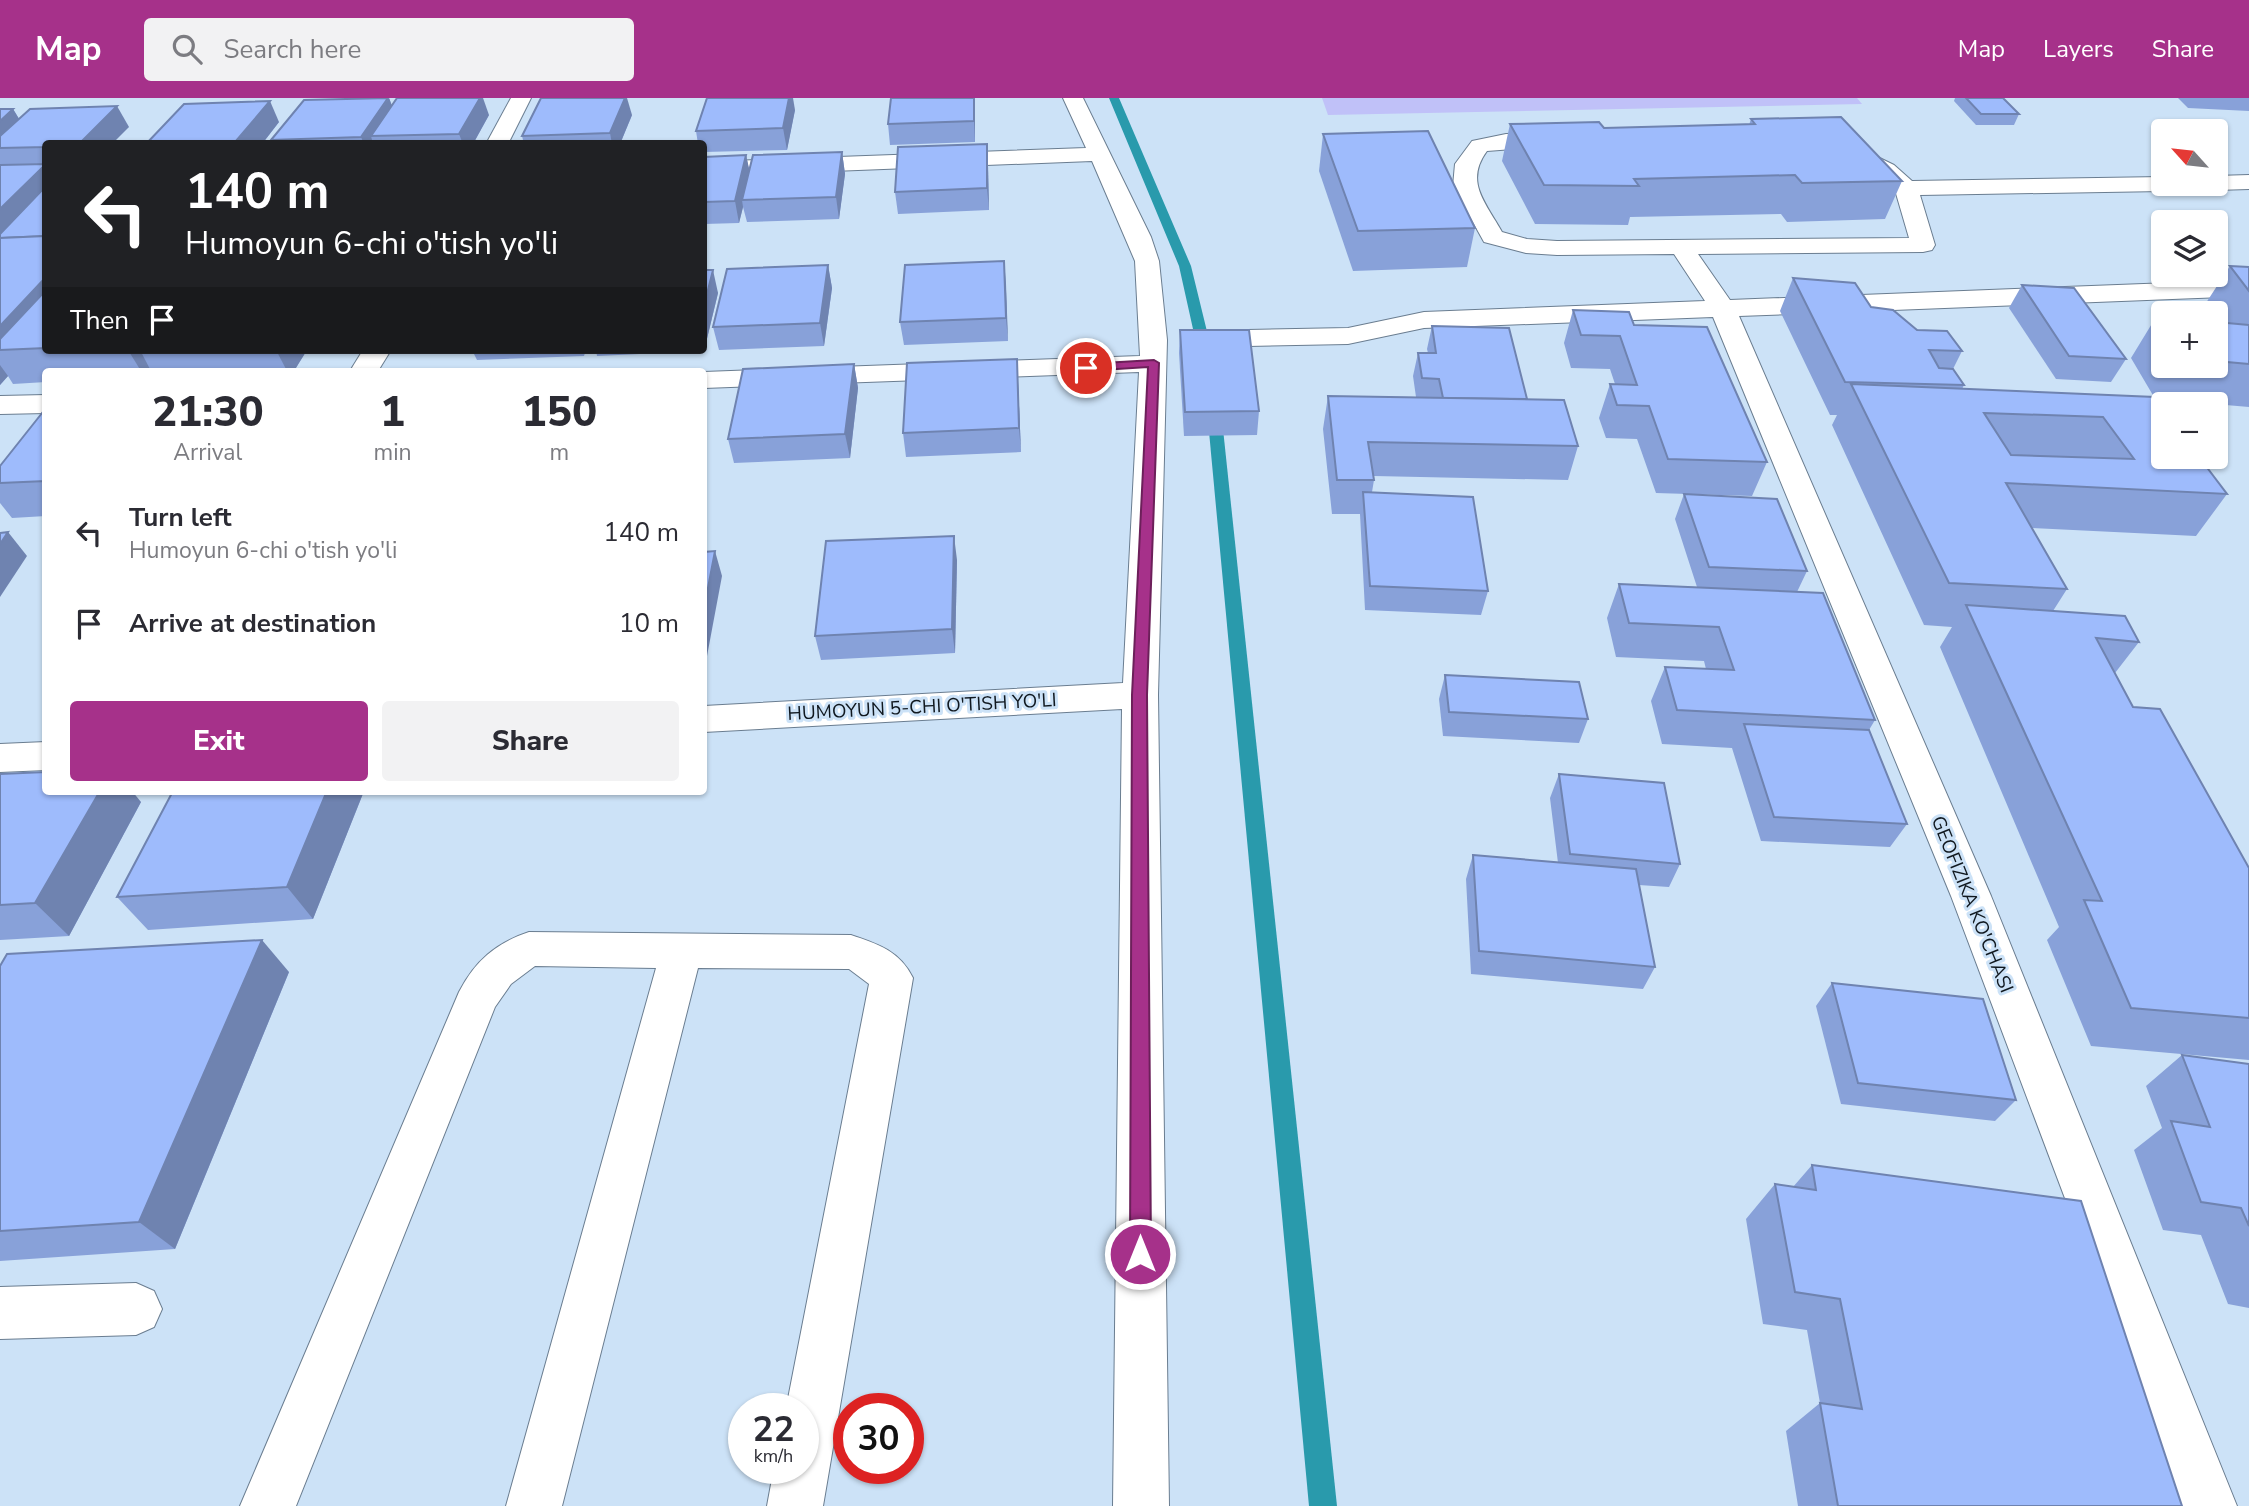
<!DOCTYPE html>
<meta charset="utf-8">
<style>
body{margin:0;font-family:"Nunito Sans",sans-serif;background:#f2f2f3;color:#2b2b33;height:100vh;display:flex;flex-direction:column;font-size:26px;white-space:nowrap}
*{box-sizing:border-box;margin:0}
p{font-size:23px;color:#7c7c81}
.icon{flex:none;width:38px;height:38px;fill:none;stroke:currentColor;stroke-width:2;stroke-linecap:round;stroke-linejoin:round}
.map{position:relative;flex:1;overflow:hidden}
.drawer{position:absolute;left:42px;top:270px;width:665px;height:427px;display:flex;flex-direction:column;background:#fff;border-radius:7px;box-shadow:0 2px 5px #0004}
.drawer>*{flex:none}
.banner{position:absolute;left:42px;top:42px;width:665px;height:214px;border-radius:7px;box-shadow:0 2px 5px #0004;background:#202124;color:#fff;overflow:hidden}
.needle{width:46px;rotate:297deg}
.fabs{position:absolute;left:2151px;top:21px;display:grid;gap:14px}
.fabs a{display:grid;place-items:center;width:77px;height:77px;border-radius:7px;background:#fff;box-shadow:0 2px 5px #0004;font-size:35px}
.speed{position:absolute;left:728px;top:1295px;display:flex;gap:14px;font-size:35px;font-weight:700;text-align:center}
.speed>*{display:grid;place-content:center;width:91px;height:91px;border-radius:50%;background:#fff;box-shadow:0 2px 5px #0004;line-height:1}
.speed small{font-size:18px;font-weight:400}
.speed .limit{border:10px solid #d22;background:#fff;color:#111}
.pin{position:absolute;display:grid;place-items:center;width:60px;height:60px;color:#fff;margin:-30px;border:4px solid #fff;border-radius:50%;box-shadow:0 2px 7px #0007}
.me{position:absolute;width:77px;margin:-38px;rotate:0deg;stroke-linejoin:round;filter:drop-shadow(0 0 5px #0008)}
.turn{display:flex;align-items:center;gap:24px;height:147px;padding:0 28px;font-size:32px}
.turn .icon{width:91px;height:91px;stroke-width:2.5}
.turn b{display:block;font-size:49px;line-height:60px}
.then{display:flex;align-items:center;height:66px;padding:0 28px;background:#0003;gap:14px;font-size:26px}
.eta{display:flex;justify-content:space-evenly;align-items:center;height:119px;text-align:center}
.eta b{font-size:42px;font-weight:800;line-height:49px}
.cta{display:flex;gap:14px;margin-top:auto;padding:14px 28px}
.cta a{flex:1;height:80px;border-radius:7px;background:#a6318a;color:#fff;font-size:28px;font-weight:800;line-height:80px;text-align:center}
.cta a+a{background:#f2f2f3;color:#2b2b33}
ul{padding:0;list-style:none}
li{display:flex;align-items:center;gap:21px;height:91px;padding:0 28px}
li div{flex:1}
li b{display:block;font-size:26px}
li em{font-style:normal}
header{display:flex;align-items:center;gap:42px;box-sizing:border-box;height:98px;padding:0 35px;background:#a6318a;color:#fff}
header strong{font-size:33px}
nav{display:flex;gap:38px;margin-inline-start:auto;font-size:24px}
.search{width:490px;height:63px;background:#f2f2f3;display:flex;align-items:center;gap:18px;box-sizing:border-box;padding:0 24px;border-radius:7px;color:#7c7c81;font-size:26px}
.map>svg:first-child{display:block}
.green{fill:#c0c1f8}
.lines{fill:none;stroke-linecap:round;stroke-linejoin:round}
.stream{fill:#299aac;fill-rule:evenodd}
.minor-casing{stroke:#6a7d90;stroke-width:2}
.minor{fill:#fff;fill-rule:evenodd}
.wall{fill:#88a1d9}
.shaded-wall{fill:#6f83b0}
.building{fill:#9ebbfc;stroke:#6f83b0;stroke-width:2;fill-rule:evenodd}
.route{fill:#a6318a;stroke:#6c205a;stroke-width:2}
.labels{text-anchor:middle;stroke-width:6;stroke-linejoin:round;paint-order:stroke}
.street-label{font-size:19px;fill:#10181f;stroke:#cce2f7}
</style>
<header>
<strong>Map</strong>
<div class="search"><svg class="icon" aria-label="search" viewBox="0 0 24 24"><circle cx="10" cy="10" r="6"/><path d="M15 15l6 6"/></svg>Search here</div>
<nav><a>Map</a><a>Layers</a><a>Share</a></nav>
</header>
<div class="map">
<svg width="2249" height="1408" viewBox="0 0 2249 1408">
<rect width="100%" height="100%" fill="#cce2f7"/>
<polygon class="green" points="1322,0 1857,0 1862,6 1328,17"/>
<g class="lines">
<g class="stream">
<polygon points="1109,0 1119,0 1191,168 1213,258 1211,261 1199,258 1179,168"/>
<polygon points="1214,308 1221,312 1337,1408 1309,1408 1207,312"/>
</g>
<defs>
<g id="minor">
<polygon points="511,0 531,0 508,46 486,46"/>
<polygon points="1063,0 1083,0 1151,139 1159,163 1167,242 1158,597 1169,1408 1113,1408 1122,611 704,634 704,608 1123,585 1139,274 704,290 704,274 1140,258 1135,163 1092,63 704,78 704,64 1086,50"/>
<path d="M 1559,35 L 1570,42 L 1567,47 L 1487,53 C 1464,84 1486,105 1502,134 L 1527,141 L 1557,143 L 1909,140 L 1895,92 L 1848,57 L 1859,50 L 1894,67 L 1912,83 L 2163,79 L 2163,86 L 2175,86 L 2171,91 L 2163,93 L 1920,97 L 1935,147 L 1932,152 L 1923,154 L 1698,156 L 1730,202 L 2249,182 L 2249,198 L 1739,218 L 1991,798 L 2237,1408 L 2181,1408 L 1951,798 L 1713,219 L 1424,230 L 1348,246 L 1198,249 L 1188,247 L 1185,241 L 1188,235 L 1198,233 L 1348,230 L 1424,214 L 1705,203 L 1674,156 L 1557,157 L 1526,155 L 1484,144 L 1453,88 L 1455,66 L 1472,43 L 1506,36 Z"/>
<polygon points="2249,77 2249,91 2216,92 2205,86 2216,86 2216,78"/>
<polygon points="363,252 391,252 378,273 350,273"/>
<polygon points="46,297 46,315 0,316 0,298"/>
<polygon points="46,644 46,672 0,674 0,646"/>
<path d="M 529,834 L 851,837 C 878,846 900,853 913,880 L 823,1408 L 767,1408 L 774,1370 L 803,1370 L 803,1311 L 786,1311 L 869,886 L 849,871 L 698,870 L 562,1408 L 506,1408 L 656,870 L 535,868 L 511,886 L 495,909 L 296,1408 L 240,1408 L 459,894 C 475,863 496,845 529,834 Z"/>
<polygon points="136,1185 154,1193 162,1211 154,1229 136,1237 0,1241 0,1189"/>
</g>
</defs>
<use href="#minor" class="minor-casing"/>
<use href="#minor" class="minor"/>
</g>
<g class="wall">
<polygon points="389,0 392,8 489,17 473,46 273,46 271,42"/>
<polygon points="975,0 975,44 890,47 888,26"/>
<polygon points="1955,0 2003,0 2019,16 2014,27 1976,27 1954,3"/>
<polygon points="2178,0 2249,0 2249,13 2188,10"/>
<polygon points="0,11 13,11 19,21 129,29 46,46 46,252 307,252 294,273 46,273 46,284 13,286 8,278 0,287"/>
<polygon points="795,12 787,52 704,54 704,46 698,46 696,33"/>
<polygon points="632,17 620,46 524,46 522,38"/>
<polygon points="1751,21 1902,83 1885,121 1787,124 1781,116 1630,119 1628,127 1535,126 1502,63 1510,26 1604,30 1749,27"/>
<polygon points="279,24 262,46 146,46"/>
<polygon points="1323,36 1475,130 1467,169 1353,173 1319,73"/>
<polygon points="842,54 845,76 839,121 747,124 743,109 739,125 704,126 704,59 746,57 749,72"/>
<polygon points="988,68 989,112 898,116 895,94"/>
<polygon points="1004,163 1008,243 904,247 900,224"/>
<polygon points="828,167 832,190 824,248 719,252 713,229"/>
<polygon points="2230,168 2249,169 2249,309 2156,301 2227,396 2196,438 2032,430 2067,491 2053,513 2139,544 2115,575 2133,609 2249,770 2249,962 2091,948 2047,842 2059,829 1940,549 1952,529 1924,527 1832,327 1837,317 1830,317 1780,213 1793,180 1871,209 1962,253 1953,271 1964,287 1962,291 2154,299 2131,260 2156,219 2163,220 2163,268 2216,268 2216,215 2209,215 2204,208"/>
<polygon points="704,172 718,195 704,253 597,258 596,252 704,252"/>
<polygon points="2022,187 2126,261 2111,284 2056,281 2009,210"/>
<polygon points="1573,212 1634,227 1767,364 1752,398 1656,395 1637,341 1606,340 1599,320 1610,286 1615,286 1610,271 1571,270 1564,245"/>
<polygon points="1432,228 1527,301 1578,348 1568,382 1374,378 1374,382 1372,394 1488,493 1481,517 1365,512 1360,416 1332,416 1323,331 1328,298 1416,299 1413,278 1418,255 1428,255 1427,251"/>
<polygon points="1180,232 1259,313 1257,337 1184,338 1179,255"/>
<polygon points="472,252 586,252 584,258 477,262"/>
<polygon points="854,266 858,290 850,360 734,365 728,341"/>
<polygon points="1018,284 1021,354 906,359 903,335"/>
<polygon points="46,310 46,418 12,420 0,405 0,368"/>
<polygon points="1684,396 1807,473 1797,494 1875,622 1869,632 1907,726 1890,749 1761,743 1732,650 1662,646 1651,603 1665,569 1706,571 1704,563 1616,559 1607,520 1619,486 1697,489 1675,421"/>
<polygon points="957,462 955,555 821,562 815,538"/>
<polygon points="1445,577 1588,621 1579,645 1443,638 1439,601"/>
<polygon points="0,676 141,704 69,838 0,842"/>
<polygon points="1559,676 1680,766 1669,789 1639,787 1655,869 1643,891 1471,876 1466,781 1473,757 1558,765 1550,700"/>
<polygon points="173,693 364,693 313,821 148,832 117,799"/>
<polygon points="0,868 289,874 175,1151 0,1163"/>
<polygon points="1832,885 2016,1002 1995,1023 1841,1006 1816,908"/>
<polygon points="2182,957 2249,966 2249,1210 2228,1206 2201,1137 2163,1132 2134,1052 2162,1030 2146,988"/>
<polygon points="1812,1067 2182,1408 1798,1408 1786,1333 1820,1305 1807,1232 1763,1226 1746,1121 1775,1086 1793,1089"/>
</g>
<g class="shaded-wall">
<polygon points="389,0 397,21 371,38 373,46 364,46 361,39"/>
<polygon points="480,0 483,0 489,17 473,46 463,46 459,36"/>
<polygon points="625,0 627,0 632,17 620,46 612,46 610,35"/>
<polygon points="789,0 793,0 795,12 787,52 783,30"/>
<polygon points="974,0 975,0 975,44 974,23"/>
<polygon points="270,3 279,24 262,46 238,46 236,43"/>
<polygon points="117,8 129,29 112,46 79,46"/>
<polygon points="13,11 26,32 0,50 0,23"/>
<polygon points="987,46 988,68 989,112 987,90"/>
<polygon points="842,54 845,76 839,121 836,99"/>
<polygon points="746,57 751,79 742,102 743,109 739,125 735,103"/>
<polygon points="46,66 46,116 0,145 0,111"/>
<polygon points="1004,163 1006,186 1008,243 1006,220"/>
<polygon points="828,167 832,190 824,248 820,225"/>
<polygon points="713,172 718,195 704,253 704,208"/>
<polygon points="46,179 46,235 0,252 0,228"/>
<polygon points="128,252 140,252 151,273 141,273"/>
<polygon points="276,252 307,252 294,273 287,273"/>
<polygon points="1017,261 1018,284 1021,354 1019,330"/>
<polygon points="854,266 858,290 850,360 845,336"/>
<polygon points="0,267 8,278 0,287"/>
<polygon points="8,434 27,458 0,499 0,446"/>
<polygon points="954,438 957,462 955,555 952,531"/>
<polygon points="715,453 722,478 704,574 704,511"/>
<polygon points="100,693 132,693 141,704 69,838 35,805"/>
<polygon points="327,693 364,693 313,821 287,789"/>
<polygon points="262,842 289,874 175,1151 139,1124"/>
</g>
<g class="building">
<polygon points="388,0 361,39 271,42 304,2"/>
<polygon points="397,0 480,0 459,36 371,38"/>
<polygon points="541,0 625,0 610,35 522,38"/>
<polygon points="707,0 789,0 783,30 696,33"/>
<polygon points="891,0 974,0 974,23 888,26"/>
<polygon points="1966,0 2003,0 2019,16 1981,16"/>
<polygon points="270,3 236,43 146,46 184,6"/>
<polygon points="117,8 79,46 46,46 46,49 0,50 0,38 30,11"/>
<polygon points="0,11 13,11 0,23"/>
<polygon points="1841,19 1902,83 1802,85 1795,77 1634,81 1639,88 1544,87 1510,26 1599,24 1604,30 1755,26 1751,21"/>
<polygon points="1428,33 1475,130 1358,133 1323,36"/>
<polygon points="987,46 987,90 895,94 898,49"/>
<polygon points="842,54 836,99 742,102 753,57"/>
<polygon points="746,57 735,103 704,104 704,59"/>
<polygon points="46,66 0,111 0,67"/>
<polygon points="46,88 46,138 0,140 0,136"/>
<polygon points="46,138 46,179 0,228 0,140"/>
<polygon points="1004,163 1006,220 900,224 905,167"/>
<polygon points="828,167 820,225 713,229 727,171"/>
<polygon points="2230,168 2249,169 2249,193"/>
<polygon points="704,172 713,172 704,208"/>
<polygon points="1793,180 1855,185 1871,209 1893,212 1917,232 1947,233 1962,253 1929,252 1939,270 1953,271 1964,287 1845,284"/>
<polygon points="2022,187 2074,190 2126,261 2069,258"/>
<polygon points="46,192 46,250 0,252 0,241"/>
<polygon points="1573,212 1629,214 1634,227 1707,229 1767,364 1668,361 1649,308 1617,307 1610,286 1637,287 1620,238 1581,237"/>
<polygon points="2156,219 2163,220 2163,230"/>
<polygon points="2216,224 2249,227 2249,266 2216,263"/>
<polygon points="1432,228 1509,230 1527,301 1443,300 1439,281 1422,280 1418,255 1436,255"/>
<polygon points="1180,232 1249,232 1259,313 1185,314"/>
<polygon points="1017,261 1019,330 903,335 907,265"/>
<polygon points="854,266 845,336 728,341 743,271"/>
<path d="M 1851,286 L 2155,299 L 2163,311 L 2163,359 L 2199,359 L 2227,396 L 2006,385 L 2067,491 L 1949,485 ZM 1984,315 L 2103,319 L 2134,361 L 2011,357 Z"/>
<polygon points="1328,298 1564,302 1578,348 1368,344 1374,382 1337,382"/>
<polygon points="46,310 46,383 0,385 0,368"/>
<polygon points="1363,394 1473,399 1488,493 1370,488"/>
<polygon points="1684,396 1777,401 1807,473 1709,469"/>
<polygon points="8,434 0,446 0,435"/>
<polygon points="954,438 952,531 815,538 826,443"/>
<polygon points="715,453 704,511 704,454"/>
<polygon points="1619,486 1823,495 1875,622 1677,612 1665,569 1734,572 1719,529 1629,525"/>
<polygon points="1966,507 2125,518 2139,544 2096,540 2133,609 2160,611 2249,770 2249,920 2131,910 2084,802 2102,803"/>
<polygon points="1445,577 1579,584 1588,621 1449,614"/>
<polygon points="1744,626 1869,632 1907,726 1774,719"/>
<polygon points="46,674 46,693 100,693 35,805 0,807 0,676"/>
<polygon points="1559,676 1664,685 1680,766 1570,756"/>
<polygon points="173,693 327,693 287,789 117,799"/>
<polygon points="1473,757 1636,771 1655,869 1479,853"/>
<polygon points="262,842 139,1124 0,1133 0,868 7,856"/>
<polygon points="1832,885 1983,901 2016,1002 1858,985"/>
<polygon points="2182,957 2249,966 2249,1128 2241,1110 2201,1104 2171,1023 2210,1029"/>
<polygon points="1812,1067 2081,1103 2182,1408 1838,1408 1820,1305 1862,1311 1840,1201 1795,1194 1775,1086 1816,1092"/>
</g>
<polygon class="route" points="1154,262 1159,265 1147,597 1151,1156 1148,1163 1140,1166 1133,1163 1130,1156 1132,597 1148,269 1086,273 1080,270 1086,266"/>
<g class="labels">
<g class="street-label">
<text transform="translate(922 608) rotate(-3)" y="7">HUMOYUN 5-CHI O'TISH YO'LI</text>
<text transform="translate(1973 806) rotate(68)" y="7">GEOFIZIKA KO'CHASI</text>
</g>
</g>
</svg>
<div class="fabs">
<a><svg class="needle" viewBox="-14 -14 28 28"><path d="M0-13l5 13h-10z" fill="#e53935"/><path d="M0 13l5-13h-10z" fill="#7c7c81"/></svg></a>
<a><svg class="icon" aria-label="layers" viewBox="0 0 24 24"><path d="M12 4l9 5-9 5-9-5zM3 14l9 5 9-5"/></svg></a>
<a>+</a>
<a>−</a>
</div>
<div class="speed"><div>22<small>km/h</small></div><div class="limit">30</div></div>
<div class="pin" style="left:1086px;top:270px;background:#d93025"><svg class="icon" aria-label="arrive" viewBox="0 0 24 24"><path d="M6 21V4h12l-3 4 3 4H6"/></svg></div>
<svg class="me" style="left:1140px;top:1156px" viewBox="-20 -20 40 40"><circle r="17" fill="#a6318a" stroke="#fff" stroke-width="3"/><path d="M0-11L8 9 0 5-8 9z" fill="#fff"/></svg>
<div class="banner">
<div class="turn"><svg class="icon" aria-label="left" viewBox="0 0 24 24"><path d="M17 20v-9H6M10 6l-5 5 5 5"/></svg><div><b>140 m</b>Humoyun 6-chi o'tish yo'li</div></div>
<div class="then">Then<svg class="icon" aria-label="arrive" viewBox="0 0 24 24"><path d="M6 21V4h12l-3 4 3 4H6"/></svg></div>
</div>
<section class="drawer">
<div class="eta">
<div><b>21:30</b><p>Arrival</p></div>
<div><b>1</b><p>min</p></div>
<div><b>150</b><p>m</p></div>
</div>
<ul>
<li><svg class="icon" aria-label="left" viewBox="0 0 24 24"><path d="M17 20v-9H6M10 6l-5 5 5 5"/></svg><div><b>Turn left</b><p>Humoyun 6-chi o'tish yo'li</p></div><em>140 m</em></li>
<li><svg class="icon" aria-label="arrive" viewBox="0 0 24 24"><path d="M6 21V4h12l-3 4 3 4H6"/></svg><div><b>Arrive at destination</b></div><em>10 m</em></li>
</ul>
<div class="cta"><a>Exit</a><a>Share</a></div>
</section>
</div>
